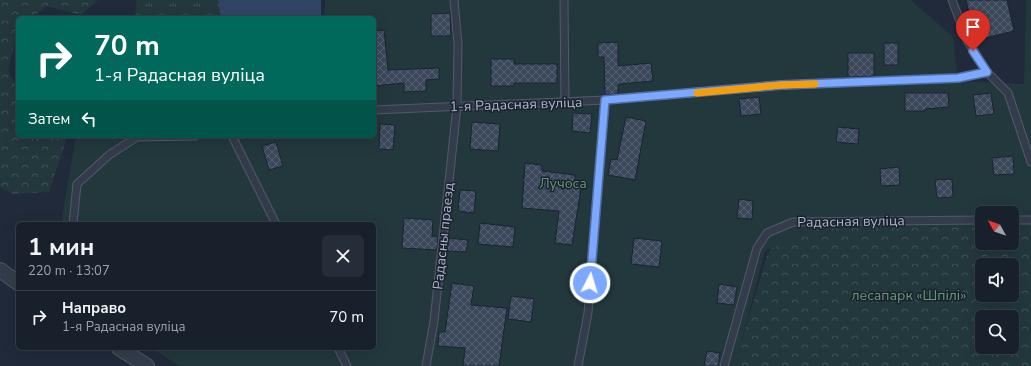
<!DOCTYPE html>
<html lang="ru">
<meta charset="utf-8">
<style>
body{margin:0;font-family:"Nunito Sans",sans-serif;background:#252d38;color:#f1f3f6;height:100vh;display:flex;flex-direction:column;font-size:15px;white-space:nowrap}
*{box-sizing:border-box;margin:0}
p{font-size:13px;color:#9fa3a9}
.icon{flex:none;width:22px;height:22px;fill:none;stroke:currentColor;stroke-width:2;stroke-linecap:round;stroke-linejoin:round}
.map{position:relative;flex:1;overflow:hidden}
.details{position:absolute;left:16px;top:222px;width:360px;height:128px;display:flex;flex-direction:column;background:#18202c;border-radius:6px;box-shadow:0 4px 16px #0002,0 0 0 1px #363e48}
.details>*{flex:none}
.top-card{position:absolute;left:16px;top:16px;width:360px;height:122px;border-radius:6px;box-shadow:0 4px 16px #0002,0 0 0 1px #363e48;background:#00695c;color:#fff;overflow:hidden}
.needle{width:26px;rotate:310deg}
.buttons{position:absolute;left:975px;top:206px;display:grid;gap:8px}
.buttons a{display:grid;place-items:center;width:44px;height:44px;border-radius:6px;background:#18202c;box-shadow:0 4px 16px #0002,0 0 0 1px #363e48;font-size:20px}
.pin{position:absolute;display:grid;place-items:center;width:34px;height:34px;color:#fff;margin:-41px -17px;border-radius:50% 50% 50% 0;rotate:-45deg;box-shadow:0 0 4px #0007}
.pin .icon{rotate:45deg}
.me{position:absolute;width:44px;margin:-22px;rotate:5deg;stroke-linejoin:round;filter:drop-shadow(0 0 3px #0008)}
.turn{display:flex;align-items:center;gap:14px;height:84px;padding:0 12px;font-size:18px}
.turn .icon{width:52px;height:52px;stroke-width:2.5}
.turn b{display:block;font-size:28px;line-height:34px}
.then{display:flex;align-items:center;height:38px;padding:0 12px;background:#0003;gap:8px;font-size:15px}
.round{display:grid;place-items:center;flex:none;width:42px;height:42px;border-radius:6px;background:#252d38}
.overview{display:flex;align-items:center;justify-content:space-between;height:68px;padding:0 12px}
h1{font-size:24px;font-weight:700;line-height:30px}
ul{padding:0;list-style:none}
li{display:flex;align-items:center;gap:12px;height:52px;padding:0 12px;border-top:1px solid #363e48}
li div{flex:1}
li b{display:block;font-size:15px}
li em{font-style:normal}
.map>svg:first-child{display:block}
.grass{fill:url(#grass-tufts)}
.forest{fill:url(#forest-crowns);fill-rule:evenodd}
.garden{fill:#22383c}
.water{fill:#324464}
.building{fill:url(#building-cross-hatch);stroke:#1b2332}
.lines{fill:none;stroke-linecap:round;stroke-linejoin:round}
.lane-casing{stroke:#515a69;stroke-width:9}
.street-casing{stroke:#515a69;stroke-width:16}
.lane{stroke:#343c4b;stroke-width:7}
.street{stroke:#343c4b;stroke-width:14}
.route-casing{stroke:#516da6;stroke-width:10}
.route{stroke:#7ca8ff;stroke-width:7}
.slow{stroke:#f59e0b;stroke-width:7}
.labels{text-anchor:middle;stroke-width:3;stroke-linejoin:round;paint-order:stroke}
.street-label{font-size:14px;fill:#aeb7c7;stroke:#192130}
.park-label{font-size:14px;fill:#649a73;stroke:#192130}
</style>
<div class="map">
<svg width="1031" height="366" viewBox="0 0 1031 366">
<defs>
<pattern id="grass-tufts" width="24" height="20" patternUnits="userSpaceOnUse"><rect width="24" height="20" fill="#22383c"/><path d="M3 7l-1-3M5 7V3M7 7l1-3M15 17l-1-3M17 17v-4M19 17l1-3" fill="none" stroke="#405357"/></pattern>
<pattern id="forest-crowns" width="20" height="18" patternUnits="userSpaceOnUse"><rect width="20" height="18" fill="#22383c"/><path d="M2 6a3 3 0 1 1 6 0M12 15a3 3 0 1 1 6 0" fill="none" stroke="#405357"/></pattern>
<pattern id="building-cross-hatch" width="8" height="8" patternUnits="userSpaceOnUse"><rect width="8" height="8" fill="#3b485b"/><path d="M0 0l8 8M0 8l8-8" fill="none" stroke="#556071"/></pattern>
</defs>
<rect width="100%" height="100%" fill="#202a3b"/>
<polygon class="grass" points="137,0 218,0 221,18 135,18"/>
<g class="forest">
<polygon points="0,0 98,0 81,15 47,6 32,18 18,18 18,29 8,70 18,91 18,136 66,136 66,141 49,192 13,194 0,187"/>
<path d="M 1012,221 L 1031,221 L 1031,366 L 734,366 L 768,253 L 783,234 L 806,226 L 982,222 L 982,243 L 1012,243 ZM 982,265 L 1012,265 L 1012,295 L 982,295 ZM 982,317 L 1012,317 L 1012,347 L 982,347 Z"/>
</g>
<polygon class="garden" points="325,0 911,0 953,37 958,81 1024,84 1026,0 1031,0 1031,225 1012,225 1012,213 982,213 982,226 817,229 765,251 735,366 180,366 151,348 374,348 374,224 61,224 76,136 374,136 374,18 324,18"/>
<polygon class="water" points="218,0 321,0 321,18 221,18"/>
<g class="building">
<polygon points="966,0 1007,0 1014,31 976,40"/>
<polygon points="450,13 451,36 431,36 431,14"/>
<polygon points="384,30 388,70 439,68 439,79 426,80 426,91 404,92 404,83 374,86 374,31"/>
<polygon points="618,42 618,66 651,63 653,81 619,84 618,85 618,94 605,95 604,57 598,57 598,43"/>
<rect x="884" y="43" width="14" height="22"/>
<polygon points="848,53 874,53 874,76 848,77"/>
<polygon points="491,59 514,59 514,64 557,64 557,83 514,83 514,86 491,86"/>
<polygon points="905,93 948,93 949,107 925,109 925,111 905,111"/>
<polygon points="991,93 994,114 976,116 973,95"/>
<polygon points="759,97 761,114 741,116 739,99"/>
<polygon points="573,113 592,114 590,133 572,131"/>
<polygon points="626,117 646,121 635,180 608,175 611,159 617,160"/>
<polygon points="472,122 500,124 498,151 470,149"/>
<polygon points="380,124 395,125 393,150 379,149"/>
<polygon points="838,127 859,129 858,144 836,142"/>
<polygon points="276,142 283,166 269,170 262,146"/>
<polygon points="1013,156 1014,174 994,175 992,158"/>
<polygon points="525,163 542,165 542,171 575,175 575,181 582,182 572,245 555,243 559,211 522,208"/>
<polygon points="899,167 900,185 881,186 880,169"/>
<polygon points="952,179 953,197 937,198 935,180"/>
<polygon points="460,190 476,191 474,213 458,211"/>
<polygon points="739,199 753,201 752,219 737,218"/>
<polygon points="404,218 433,220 432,236 438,237 437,250 402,248"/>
<polygon points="480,223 515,227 513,247 478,244"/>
<polygon points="448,238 468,240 466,252 447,251"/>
<polygon points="634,238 662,241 659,267 631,264"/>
<polygon points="452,283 474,286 471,305 507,308 499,366 463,366 465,348 438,346 439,332 445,332"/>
<polygon points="719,284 737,287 734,305 717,303"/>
<polygon points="511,296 534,299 531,322 508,319"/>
<polygon points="707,351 720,353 718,366 704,366"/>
</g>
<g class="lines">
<defs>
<g id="lane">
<polyline points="564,0 565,102"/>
<polyline points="952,0 967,40 987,72"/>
<polyline points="374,110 605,100 781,85 958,78 987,72 1008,93 1031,162"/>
<polyline points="232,136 276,224"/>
<polyline points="1012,220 1031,220"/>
<polyline points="73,224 77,184 109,155 137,137 195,136"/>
<polyline points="338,348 347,366"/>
<polyline points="426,366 434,321 457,106 458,44 454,0"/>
<polyline points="578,366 588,313 605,100"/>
<polyline points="724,366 757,248 767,233 793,222 982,220"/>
</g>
<g id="street">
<polyline points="0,270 18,283"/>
<polyline points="119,348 147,366"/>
</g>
</defs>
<use href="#lane" class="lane-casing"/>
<use href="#street" class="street-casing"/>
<use href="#lane" class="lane"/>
<use href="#street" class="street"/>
</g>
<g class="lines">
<defs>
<polyline id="route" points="590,283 605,100 781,85 958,78 987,72 973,51"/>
</defs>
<use href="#route" class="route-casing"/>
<use href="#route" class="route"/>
<polyline class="slow" points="697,93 781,85 815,84"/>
</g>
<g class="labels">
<g class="street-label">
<text transform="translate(516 104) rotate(-2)" y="5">1-я Радасная вуліца</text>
<text transform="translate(851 221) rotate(-1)" y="5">Радасная вуліца</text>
<text transform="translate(443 236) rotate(-84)" y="5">Радасны праезд</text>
</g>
<g class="park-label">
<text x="563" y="188">Лучоса</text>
<text x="909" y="300">лесапарк «Шпілі»</text>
</g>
</g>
</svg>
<div class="buttons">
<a><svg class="needle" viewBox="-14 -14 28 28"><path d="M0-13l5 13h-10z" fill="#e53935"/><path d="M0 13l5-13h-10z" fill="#9fa3a9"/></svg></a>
<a><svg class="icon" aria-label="sound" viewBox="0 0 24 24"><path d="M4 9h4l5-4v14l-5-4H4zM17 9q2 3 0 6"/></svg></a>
<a><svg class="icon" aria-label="search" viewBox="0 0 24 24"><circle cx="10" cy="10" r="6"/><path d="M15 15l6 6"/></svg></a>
</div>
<div class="pin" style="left:973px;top:51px;background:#d93025"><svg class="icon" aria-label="arrive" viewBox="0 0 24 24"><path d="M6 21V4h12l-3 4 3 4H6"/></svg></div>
<svg class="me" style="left:590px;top:283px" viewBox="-20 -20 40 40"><circle r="17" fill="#7ca8ff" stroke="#fff" stroke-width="3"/><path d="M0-11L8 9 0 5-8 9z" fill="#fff"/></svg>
<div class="top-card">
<div class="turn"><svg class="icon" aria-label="right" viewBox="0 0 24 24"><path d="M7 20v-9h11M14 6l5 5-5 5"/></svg><div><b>70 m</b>1-я Радасная вуліца</div></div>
<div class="then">Затем<svg class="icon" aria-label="left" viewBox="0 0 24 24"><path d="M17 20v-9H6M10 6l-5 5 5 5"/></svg></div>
</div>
<section class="details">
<div class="overview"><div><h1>1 мин</h1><p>220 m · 13:07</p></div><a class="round"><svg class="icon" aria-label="close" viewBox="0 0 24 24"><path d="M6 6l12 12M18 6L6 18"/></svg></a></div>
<ul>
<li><svg class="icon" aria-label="right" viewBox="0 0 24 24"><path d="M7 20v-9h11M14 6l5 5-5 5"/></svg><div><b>Направо</b><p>1-я Радасная вуліца</p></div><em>70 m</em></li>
</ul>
</section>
</div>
